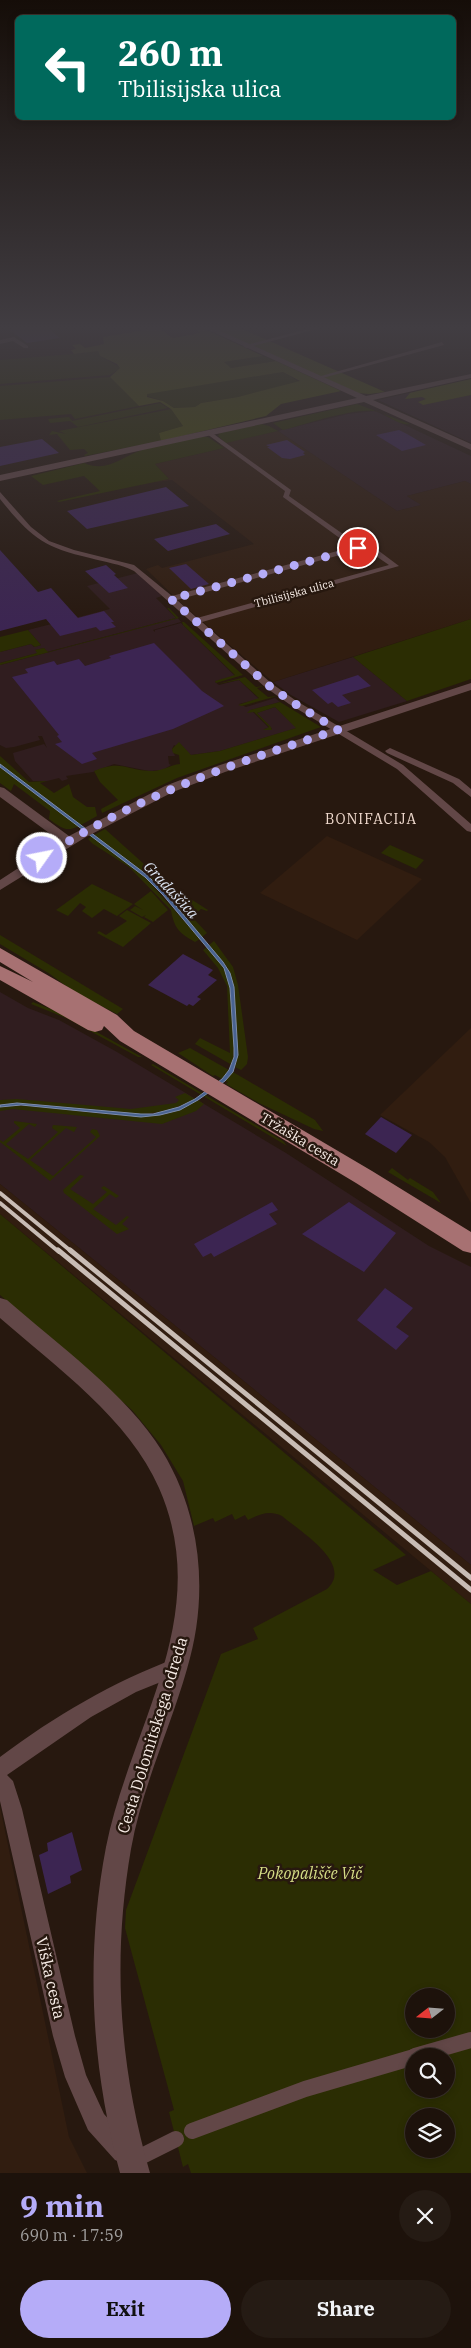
<!DOCTYPE html>
<meta charset="utf-8">
<style>
body{margin:0;font-family:"IBM Plex Serif",serif;background:#251b14;color:#f1f3f6;height:100vh;display:flex;flex-direction:column;font-size:19px;white-space:nowrap}
*{box-sizing:border-box;margin:0}
p{font-size:16px;color:#a09e9d}
.icon{flex:none;width:28px;height:28px;fill:none;stroke:currentColor;stroke-width:2;stroke-linecap:round;stroke-linejoin:round}
.map{position:relative;height:2173px;overflow:hidden}
.sheet{display:flex;flex-direction:column;background:#1d120b;flex:1}
.sheet>*{flex:none}
.top-card{position:absolute;left:15px;top:15px;width:441px;height:105px;border-radius:8px;box-shadow:0 2px 8px #0003,0 0 0 1px #3b322c;background:#00695c;color:#fff;overflow:hidden}
.needle{width:32px;rotate:253deg}
.tools{position:absolute;left:405px;top:1988px;display:grid;gap:10px}
.tools a{display:grid;place-items:center;width:50px;height:50px;border-radius:50%;background:#1d120b;box-shadow:0 2px 8px #0003,0 0 0 1px #3b322c;font-size:25px}
.pin{position:absolute;display:grid;place-items:center;width:42px;height:42px;color:#fff;margin:-21px;border:2px solid #fff;border-radius:50%;box-shadow:0 1px 5px #0007}
.me{position:absolute;width:55px;margin:-28px;rotate:57deg;stroke-linejoin:round;filter:drop-shadow(0 0 4px #0008)}
.turn{display:flex;align-items:center;gap:18px;height:105px;padding:0 20px;font-size:22px}
.turn .icon{width:65px;height:65px;stroke-width:2.5}
.turn b{display:block;font-size:35px;line-height:42px}
.round{display:grid;place-items:center;flex:none;width:52px;height:52px;border-radius:26px;background:#251b14}
.head{display:flex;align-items:center;justify-content:space-between;height:85px;padding:0 20px}
h1{font-size:30px;font-weight:700;line-height:38px;color:#b5acf8}
.cta{display:flex;gap:10px;margin-top:auto;padding:10px 20px}
.cta a{flex:1;height:58px;border-radius:30px;background:#b5acf8;color:#111;font-size:20px;font-weight:700;line-height:58px;text-align:center}
.cta a+a{background:#251b14;color:#f1f3f6}
.map>svg:first-child{display:block}
.commercial{fill:#301d1f}
.built{fill:#311d10}
.green{fill:#2b2d03;fill-rule:evenodd}
.forest{fill:#454909;fill-rule:evenodd}
.water{fill:#496391;stroke:#7d8caa}
.building{fill:#3c2552}
.lines{fill:none;stroke-linecap:round;stroke-linejoin:round}
.pedestrian{stroke:#624747;stroke-width:16}
.minor{fill:#624747;fill-rule:evenodd}
.tertiary{fill:#624747;fill-rule:evenodd}
.primary{fill:#a77172;fill-rule:evenodd}
.rail-far1{stroke:#c8bcb5;stroke-width:4}
.rail{stroke:#c8bcb5;stroke-width:5}
.route{stroke:#b5acf8;stroke-width:9;stroke-dasharray:0 16.2}
.labels{text-anchor:middle;stroke-width:5;stroke-linejoin:round;paint-order:stroke}
.far-street-label{font-size:11px;fill:#f6ebe5;stroke:#27180f}
.far-quarter-label{font-size:14px;letter-spacing:1px;fill:#f0dace;stroke:#27180f}
.street-label{font-size:14px;fill:#f6ebe5;stroke:#27180f}
.water-label{font-size:15px;font-style:italic;fill:#dce5f4;stroke:#27180f}
.near-street-label{font-size:16px;fill:#f6ebe5;stroke:#27180f}
.near-park-label{font-size:16px;font-style:italic;fill:#d4dc85;stroke:#27180f}
</style>
<div class="map">
<svg width="471" height="2173" viewBox="0 0 471 2173">
<rect width="100%" height="100%" fill="#27180f"/>
<g class="commercial">
<polygon points="418,391 434,402 471,395 471,443 378,400"/>
<polygon points="375,411 471,456 471,484 465,481 407,496 422,505 397,511 278,431 348,414"/>
<polygon points="138,573 162,596 156,598 176,618 47,652 44,648 36,650 38,653 0,663 0,652 31,644 34,647 41,645 28,630 110,609 87,586"/>
<polygon points="178,618 181,622 153,630 155,632 155,630 181,623 235,676 215,682 219,685 239,680 259,699 239,704 246,707 275,698 280,702 251,710 269,728 264,729 272,729 257,713 275,707 297,728 220,751 191,755 174,745 172,749 175,756 168,756 169,764 171,765 163,770 149,771 114,764 93,772 66,776 68,779 62,781 59,778 47,781 33,781 15,761 13,753 44,744 47,748 42,736 38,736 40,740 14,747 6,748 0,745 0,665"/>
<polygon points="353,657 407,701 339,722 291,695 273,682"/>
<polygon points="0,992 28,1008 59,1020 117,1052 286,1153 429,1246 471,1267 471,1565 0,1184"/>
</g>
<g class="built">
<polygon points="278,431 397,511 421,505 407,496 465,481 471,484 471,619 273,682 183,605 146,569 158,565 162,568 254,544 172,480 148,483 169,479 155,464 224,448 219,444"/>
<polygon points="327,836 422,879 357,940 260,893"/>
<polygon points="471,1028 471,1203 445,1157 429,1142 380,1115"/>
<polygon points="0,1184 471,1565 471,1604 0,1214"/>
<polygon points="0,1807 69,2137 87,2173 0,2173"/>
</g>
<g class="green">
<polygon points="94,350 98,351 100,356 121,368 110,375 0,384 0,360 85,353"/>
<polygon points="263,356 276,361 231,368 223,362"/>
<polygon points="283,372 300,382 238,397 201,403 195,407 174,408 163,401 147,396 147,393"/>
<polygon points="110,377 139,406 75,419 71,414 0,420 0,386"/>
<polygon points="160,403 168,408 78,427 70,421 50,423 48,419 69,417 72,421"/>
<path d="M 357,404 L 410,424 C 397,426 387,413 374,411 C 352,408 306,424 283,430 L 273,423 Z"/>
<polygon points="171,409 183,426 159,433 161,441 85,456 84,455 88,453 84,449 70,450 57,434 49,435 52,431 66,434 59,431"/>
<polygon points="261,424 269,426 278,431 226,443 218,436 220,433"/>
<path d="M 199,437 L 208,437 L 224,448 L 155,464 L 169,479 L 59,502 L 57,501 L 100,491 L 84,476 L 43,485 L 31,476 L 84,463 C 107,473 121,457 142,450 C 160,443 181,441 199,437 Z"/>
<polygon points="167,608 169,608 179,618 0,665 0,663 37,653 35,650 44,648 48,652 176,618"/>
<polygon points="471,619 471,679 407,701 353,657"/>
<polygon points="182,622 184,622 243,675 216,683 215,681 235,675 183,625"/>
<polygon points="28,630 41,645 35,647 31,644 0,652 0,637"/>
<polygon points="245,677 256,687 264,686 257,688 268,697 277,696 242,706 238,705 259,698 239,680 218,684"/>
<path d="M 280,702 L 321,727 L 177,778 L 102,813 L 101,809 L 118,800 L 100,782 L 94,771 C 121,759 128,771 153,771 C 162,771 170,765 180,764 L 179,755 L 173,753 L 172,749 L 179,742 L 191,755 L 220,751 L 296,728 L 275,707 L 257,713 L 271,727 L 272,730 L 263,730 L 269,727 L 254,712 L 247,713 L 250,710 Z"/>
<polygon points="0,756 29,782 47,781 40,783 54,793 69,784 73,797 87,807 95,807 97,816 81,825 0,764"/>
<path d="M 0,767 L 79,826 C 66,833 60,827 49,819 L 50,811 L 14,784 L 11,791 L 0,783 Z"/>
<polygon points="105,829 164,882 208,910 207,911 201,909 192,917 207,933 202,937 147,876 94,835"/>
<path d="M 92,836 L 145,877 L 200,939 L 195,942 C 179,933 174,928 171,910 L 129,867 L 93,844 L 88,839 Z"/>
<polygon points="390,845 424,860 416,869 381,853"/>
<polygon points="92,884 133,904 117,916 104,909 92,918 82,911 86,907 80,903 68,916 56,910"/>
<polygon points="151,891 168,910 153,922 144,917 146,915 142,917 130,910 135,906 143,910 134,904"/>
<polygon points="127,910 151,923 123,947 97,933 99,931 106,935 127,921 119,916"/>
<polygon points="0,935 123,1009 117,1014 74,992 50,974 0,944"/>
<polygon points="214,941 233,967 238,985 248,1057 247,1064 241,1070 235,1067 237,1060 232,980 227,967 209,945"/>
<path d="M 207,947 C 215,957 225,966 229,979 C 234,995 236,1049 232,1065 L 195,1044 L 200,1038 L 230,1053 L 227,986 L 218,968 L 203,950 Z"/>
<polygon points="33,1002 64,1014 142,1057 138,1057 66,1018 31,1004"/>
<polygon points="190,1048 229,1070 222,1079 215,1075 213,1076 178,1053"/>
<polygon points="153,1064 283,1141 287,1146 151,1065"/>
<polygon points="233,1072 315,1120 323,1131 314,1129 259,1103 226,1084 228,1082 225,1081"/>
<path d="M 185,1093 L 195,1099 C 178,1108 161,1113 141,1114 L 21,1103 L 0,1105 L 0,1100 L 17,1099 L 131,1109 L 176,1103 L 179,1100 L 175,1097 Z"/>
<path d="M 198,1100 L 204,1104 L 196,1111 L 162,1124 L 13,1109 L 0,1111 L 0,1107 C 66,1099 136,1135 198,1100 Z"/>
<polygon points="14,1121 37,1124 35,1127 29,1124 6,1144 28,1159 58,1132 52,1128 53,1125 77,1127 74,1132 66,1128 30,1160 53,1176 96,1137 90,1132 92,1129 97,1130 100,1136 50,1181 0,1142 0,1140 3,1142 20,1128 14,1123"/>
<polygon points="392,1168 408,1180 410,1178 433,1192 441,1203 388,1172"/>
<polygon points="80,1175 84,1176 70,1189 93,1204 107,1192 101,1188 104,1186 119,1196 116,1198 110,1194 93,1209 116,1225 127,1216 129,1217 122,1224 129,1229 117,1234 64,1193 63,1190"/>
<path d="M 0,1214 L 406,1555 L 373,1570 L 397,1585 L 431,1571 L 471,1604 L 471,2173 L 191,2173 L 188,2164 L 183,2167 L 169,2112 L 174,2110 L 125,1928 L 126,1910 L 221,1654 L 258,1639 L 253,1628 L 327,1589 C 354,1564 301,1532 282,1516 C 269,1510 260,1514 248,1520 L 245,1515 L 235,1520 L 232,1514 L 215,1522 L 213,1518 L 194,1526 L 183,1481 L 161,1445 L 132,1410 L 0,1295 ZM 414,1996 L 446,1996 L 446,2029 L 414,2029 ZM 414,2056 L 446,2056 L 446,2089 L 414,2089 ZM 414,2116 L 446,2116 L 446,2149 L 414,2149 Z"/>
</g>
<g class="forest">
<path d="M 190,326 L 198,326 L 263,356 L 224,362 L 231,368 L 276,361 L 341,391 L 281,404 L 266,416 L 161,441 L 159,433 L 183,426 L 171,409 L 160,402 L 139,406 L 110,377 L 120,368 L 117,364 L 100,356 L 98,351 L 74,354 L 71,350 L 76,349 L 72,345 L 80,344 L 85,348 L 104,344 L 103,337 L 158,328 L 173,338 L 201,333 ZM 283,372 L 300,381 L 238,397 L 201,403 L 195,407 L 174,408 L 163,401 L 147,397 L 147,394 Z"/>
<polygon points="208,326 235,326 385,392 369,394 358,393"/>
<polygon points="471,379 471,395 423,405 418,402 426,399 422,397 405,399 410,393 418,391"/>
</g>
<polygon class="water" points="0,764 147,875 166,894 223,962 230,973 234,987 238,1055 233,1072 225,1081 198,1100 180,1110 160,1115 141,1117 21,1105 0,1107 0,1105 17,1103 141,1114 153,1114 179,1107 195,1099 222,1079 229,1070 234,1057 234,1048 230,988 224,968 163,895 145,877 0,767"/>
<g class="building">
<polygon points="31,326 45,326 60,338 27,343 10,330"/>
<polygon points="399,430 407,434 426,445 402,451 376,435"/>
<polygon points="42,439 59,453 0,466 0,447"/>
<polygon points="287,440 305,452 303,453 305,455 290,459 282,458 267,447 270,447 266,445"/>
<polygon points="166,487 189,506 87,529 67,511"/>
<polygon points="216,524 230,534 168,551 154,539"/>
<polygon points="0,550 38,592 51,588 78,618 104,611 114,622 111,622 116,627 100,631 96,627 60,636 46,619 0,631"/>
<polygon points="186,564 209,584 191,589 169,568"/>
<polygon points="106,565 116,574 114,575 128,588 109,593 85,571"/>
<polygon points="154,643 202,691 224,706 173,729 92,753 97,759 82,764 55,744 62,742 57,736 59,735 12,677 28,673 25,669 54,661 57,665 79,659 85,666 111,658 109,656"/>
<polygon points="358,675 371,686 342,695 351,703 338,707 332,702 328,704 312,690"/>
<polygon points="183,954 213,970 208,975 217,980 197,997 201,999 193,1006 189,1004 187,1006 148,985"/>
<polygon points="381,1117 412,1135 396,1153 365,1134"/>
<polygon points="272,1202 278,1210 269,1214 277,1224 214,1257 211,1253 203,1257 194,1244"/>
<polygon points="349,1202 396,1233 364,1272 302,1234"/>
<polygon points="385,1288 413,1308 396,1327 409,1336 396,1350 357,1320"/>
<polygon points="72,1832 82,1870 70,1876 71,1883 48,1894 39,1855 48,1851 47,1843"/>
</g>
<g class="lines">
<g class="pedestrian">
<polyline points="415,2056 471,2040"/>
<polyline points="192,2131 305,2089 414,2057"/>
<polyline points="134,2160 176,2139"/>
</g>
<g class="minor">
<polygon points="319,326 328,326 246,348 243,346"/>
<polygon points="14,337 28,346 28,348 24,348 13,341 0,344 0,340"/>
<polygon points="442,342 444,345 319,379 314,378"/>
<path d="M 207,432 L 211,432 L 291,490 L 289,496 L 360,546 L 375,548 L 399,566 L 202,622 L 271,683 L 295,700 L 403,765 L 471,824 L 471,832 L 467,831 L 397,769 L 289,704 L 265,687 L 134,571 C 120,564 105,562 90,558 C 42,547 30,536 0,499 L 0,492 L 31,527 L 49,541 L 74,550 L 134,565 L 172,596 L 352,547 L 283,497 L 285,491 L 207,434 ZM 358,550 L 370,552 L 389,565 L 197,618 L 177,600 Z"/>
<polygon points="390,748 459,779 471,789 471,797 453,783 387,753 385,751"/>
<path d="M 177,1658 L 183,1661 L 186,1667 L 183,1673 L 136,1692 L 91,1717 L 7,1775 L 13,1781 L 22,1809 L 75,2036 L 86,2075 L 104,2114 L 131,2144 L 134,2152 L 131,2160 L 123,2163 L 115,2160 L 88,2130 L 65,2077 L 53,2036 L 0,1801 L 0,1757 C 55,1716 112,1682 177,1658 Z"/>
</g>
<g class="tertiary">
<polygon points="200,326 209,326 366,396 471,374 471,378 373,400 471,444 471,450 364,402 0,481 0,475 357,398"/>
<polygon points="471,683 471,690 225,772 173,792 86,837 0,890 0,880 60,841 0,797 0,787 4,788 69,836 165,786 217,766"/>
<path d="M 0,1298 L 7,1300 C 57,1344 128,1395 162,1451 C 202,1516 209,1596 187,1669 C 170,1729 142,1787 131,1849 C 112,1959 119,2066 150,2173 L 120,2173 C 91,2066 85,1957 106,1847 C 130,1726 215,1616 159,1488 C 130,1420 55,1366 0,1318 Z"/>
</g>
<polygon class="primary" points="0,948 117,1015 134,1031 372,1171 471,1232 471,1253 463,1251 356,1183 120,1041 104,1026 102,1030 95,1032 88,1030 0,980 0,966 33,982 0,962"/>
<g class="rail-far1">
<polyline points="0,1193 72,1252"/>
<polyline points="0,1203 59,1252"/>
</g>
<g class="rail">
<polyline points="58,1250 471,1590"/>
<polyline points="70,1250 471,1578"/>
</g>
</g>
<linearGradient id="sky" x2="0" y2="1"><stop stop-color="#150d08"/><stop offset="0.52" stop-color="#413d42"/><stop offset="1" stop-color="#413d42" stop-opacity="0"/></linearGradient>
<rect width="471" height="630" fill="url(#sky)"/>
<g class="lines">
<path class="route" d="M 42,858 C 136,796 232,764 338,730 L 292,702 L 268,685 L 171,599 L 358,548"/>
</g>
<g class="labels">
<g class="far-street-label">
<text transform="translate(294 593) rotate(-15)" y="4">Tbilisijska ulica</text>
</g>
<g class="far-quarter-label">
<text x="371" y="824">BONIFACIJA</text>
</g>
<g class="street-label">
<text transform="translate(300 1139) rotate(31)" y="5">Tržaška cesta</text>
</g>
<g class="water-label">
<text transform="translate(171 890) rotate(47)" y="5">Gradaščica</text>
</g>
<g class="near-street-label">
<text transform="translate(152 1735) rotate(-73)" y="6">Cesta Dolomitskega odreda</text>
<text transform="translate(51 1978) rotate(77)" y="6">Viška cesta</text>
</g>
<g class="near-park-label">
<text x="310" y="1879">Pokopališče Vič</text>
</g>
</g>
</svg>
<div class="tools">
<a><svg class="needle" viewBox="-14 -14 28 28"><path d="M0-13l5 13h-10z" fill="#e53935"/><path d="M0 13l5-13h-10z" fill="#a09e9d"/></svg></a>
<a><svg class="icon" aria-label="search" viewBox="0 0 24 24"><circle cx="10" cy="10" r="6"/><path d="M15 15l6 6"/></svg></a>
<a><svg class="icon" aria-label="layers" viewBox="0 0 24 24"><path d="M12 4l9 5-9 5-9-5zM3 14l9 5 9-5"/></svg></a>
</div>
<div class="pin" style="left:358px;top:548px;background:#d93025"><svg class="icon" aria-label="arrive" viewBox="0 0 24 24"><path d="M6 21V4h12l-3 4 3 4H6"/></svg></div>
<svg class="me" style="left:42px;top:858px" viewBox="-20 -20 40 40"><circle r="17" fill="#b5acf8" stroke="#fff" stroke-width="3"/><path d="M0-11L8 9 0 5-8 9z" fill="#fff"/></svg>
<div class="top-card">
<div class="turn"><svg class="icon" aria-label="left" viewBox="0 0 24 24"><path d="M17 20v-9H6M10 6l-5 5 5 5"/></svg><div><b>260 m</b>Tbilisijska ulica</div></div>
</div>
</div>
<section class="sheet">
<div class="head"><div><h1>9 min</h1><p>690 m · 17:59</p></div><a class="round"><svg class="icon" aria-label="close" viewBox="0 0 24 24"><path d="M6 6l12 12M18 6L6 18"/></svg></a></div>
<div class="cta"><a>Exit</a><a>Share</a></div>
</section>
